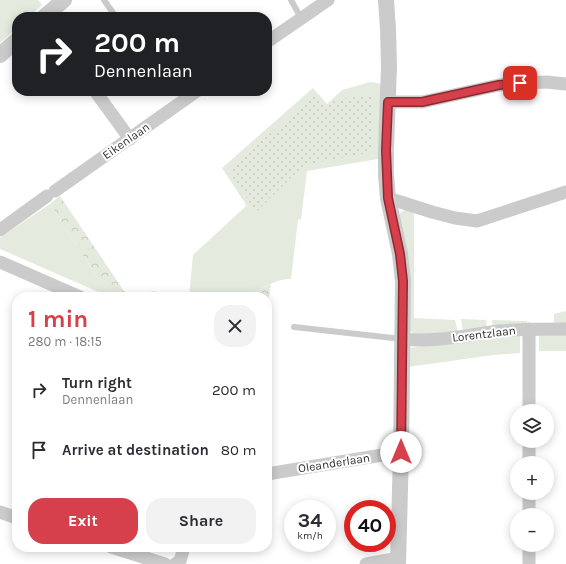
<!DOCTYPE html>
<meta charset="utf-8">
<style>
body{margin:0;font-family:Karla,sans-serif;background:#f2f2f3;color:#2b2b33;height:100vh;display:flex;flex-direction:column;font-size:15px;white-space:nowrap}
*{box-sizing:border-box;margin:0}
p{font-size:13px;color:#7c7c81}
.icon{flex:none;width:22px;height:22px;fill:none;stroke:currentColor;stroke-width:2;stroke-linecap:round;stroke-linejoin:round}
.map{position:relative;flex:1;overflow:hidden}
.sheet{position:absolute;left:12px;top:292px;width:260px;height:260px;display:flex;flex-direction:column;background:#fff;border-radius:16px;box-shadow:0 2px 10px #0003}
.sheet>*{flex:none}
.hud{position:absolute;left:12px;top:12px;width:260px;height:84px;border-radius:16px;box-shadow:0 2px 10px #0003;background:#202124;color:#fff;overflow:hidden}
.controls{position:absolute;left:510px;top:404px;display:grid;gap:8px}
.controls a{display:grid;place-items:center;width:44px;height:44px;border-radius:50%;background:#fff;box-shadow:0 2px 10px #0003;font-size:20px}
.speed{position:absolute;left:284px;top:500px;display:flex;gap:8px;font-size:20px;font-weight:700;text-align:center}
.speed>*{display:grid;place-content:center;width:52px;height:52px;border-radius:50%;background:#fff;box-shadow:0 2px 10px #0003;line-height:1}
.speed small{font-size:10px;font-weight:400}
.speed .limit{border:6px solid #d22;background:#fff;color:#111}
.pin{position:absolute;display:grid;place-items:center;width:34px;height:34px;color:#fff;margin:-17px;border-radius:8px;box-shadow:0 2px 6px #0006}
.me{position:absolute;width:44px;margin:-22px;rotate:0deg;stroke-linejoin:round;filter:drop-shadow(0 0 3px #0008)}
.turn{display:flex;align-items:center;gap:14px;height:84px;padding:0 16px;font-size:18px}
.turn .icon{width:52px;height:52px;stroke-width:2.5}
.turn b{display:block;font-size:28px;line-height:34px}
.round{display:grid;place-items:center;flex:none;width:42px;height:42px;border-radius:16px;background:#f2f2f3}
.head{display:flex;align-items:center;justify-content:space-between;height:68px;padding:0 16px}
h1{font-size:24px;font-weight:700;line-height:30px;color:#d6404c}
.action{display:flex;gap:8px;margin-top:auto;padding:8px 16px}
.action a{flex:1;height:46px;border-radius:16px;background:#d6404c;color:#fff;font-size:16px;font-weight:700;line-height:46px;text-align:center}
.action a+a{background:#f2f2f3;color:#2b2b33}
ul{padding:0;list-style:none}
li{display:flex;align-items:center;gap:12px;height:60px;padding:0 16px}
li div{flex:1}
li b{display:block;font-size:15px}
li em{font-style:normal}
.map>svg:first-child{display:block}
.grass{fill:#e4eadd}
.forest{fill:url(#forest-crowns)}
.park{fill:url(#park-dots)}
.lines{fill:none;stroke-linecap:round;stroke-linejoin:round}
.service{stroke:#cbcbcb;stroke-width:6}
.minor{stroke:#cbcbcb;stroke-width:13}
.tertiary{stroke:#cbcbcb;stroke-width:16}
.route-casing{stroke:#8b2a31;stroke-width:10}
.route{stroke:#d6404c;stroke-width:7}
.labels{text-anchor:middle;stroke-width:4;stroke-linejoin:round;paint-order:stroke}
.street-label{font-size:12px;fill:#2e2e2e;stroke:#fff}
</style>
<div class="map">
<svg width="566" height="564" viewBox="0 0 566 564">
<defs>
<pattern id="forest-crowns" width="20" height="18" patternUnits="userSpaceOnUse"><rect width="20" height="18" fill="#e4eadd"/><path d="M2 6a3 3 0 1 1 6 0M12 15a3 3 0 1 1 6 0" fill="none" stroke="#c4c9be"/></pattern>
<pattern id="park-dots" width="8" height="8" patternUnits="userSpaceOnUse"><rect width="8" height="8" fill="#e4eadd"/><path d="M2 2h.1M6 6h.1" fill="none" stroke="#c4c9be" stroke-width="1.8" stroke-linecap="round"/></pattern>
</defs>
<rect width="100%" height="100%" fill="#fff"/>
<g class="grass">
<polygon points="0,0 38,0 42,5 29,17 17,17 17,28 0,43"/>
<path d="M 370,82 L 383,84 L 380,110 L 378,159 L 307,171 L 301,219 L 298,220 L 291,279 C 279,278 266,286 255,292 L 254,297 L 189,297 L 193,255 L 246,206 L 245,203 L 222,168 L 313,88 L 327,104 L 342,90 Z"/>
<polygon points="50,204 100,282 113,297 110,297 0,249 0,238"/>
<polygon points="407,209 414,212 414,318 455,320 458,332 415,335 407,328 397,217 401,212"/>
<polygon points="566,311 566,323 554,323 554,314"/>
<polygon points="461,319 486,320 487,329 463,332"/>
<polygon points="492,320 527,321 527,324 493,328"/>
<polygon points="566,332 566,351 539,351 539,333"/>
<polygon points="520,335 520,353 493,355 408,367 408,348 491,338"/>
</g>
<g class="forest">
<polygon points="60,196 128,297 113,297 100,282 50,204"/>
<polygon points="271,284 267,309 267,297 254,297 255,292"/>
<polygon points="152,291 178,297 145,297"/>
</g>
<polygon class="park" points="315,95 326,108 335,100 372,95 371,152 304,165 256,212 228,170"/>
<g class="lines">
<g class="service">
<polyline points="104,0 116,17"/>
<polyline points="291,0 301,18"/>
<polyline points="294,327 402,339"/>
</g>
<g class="minor">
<polyline points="267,42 328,0"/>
<polyline points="95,91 130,139"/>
<polyline points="388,102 422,102 499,85 520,83 547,82 566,84"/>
<polyline points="55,191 197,91"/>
<polyline points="388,198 432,212 455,218 477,221 566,192"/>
<polyline points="0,230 47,196"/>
<polyline points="0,262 80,297"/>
<polyline points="529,329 529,411"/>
<path d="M 402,339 C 434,343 466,335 499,331 C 521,329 544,329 566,329"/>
<polyline points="529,441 529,463"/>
<polyline points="267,474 401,452"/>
<polyline points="529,493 529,515"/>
<polyline points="0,512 17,518"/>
<polyline points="529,545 529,564"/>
<polyline points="111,547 165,564"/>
<polyline points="175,564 180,561 184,547"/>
<polyline points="366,564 399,558"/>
</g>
<g class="tertiary">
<polyline points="386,0 388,29 389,66 386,150 386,175 388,198 400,254 403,281 401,452 398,564"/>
<polyline points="44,17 64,0"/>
<polyline points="0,55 17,40"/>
</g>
</g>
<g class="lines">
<defs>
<polyline id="route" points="401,452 403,281 400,254 388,198 386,150 388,102 422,102 499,85 520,83"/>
</defs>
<use href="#route" class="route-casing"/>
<use href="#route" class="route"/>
</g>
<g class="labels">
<g class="street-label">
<text transform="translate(126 141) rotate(-35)" y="4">Eikenlaan</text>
<text transform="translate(484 334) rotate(-7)" y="4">Lorentzlaan</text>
<text transform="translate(334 463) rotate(-9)" y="4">Oleanderlaan</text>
</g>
</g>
</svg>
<div class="controls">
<a><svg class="icon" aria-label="layers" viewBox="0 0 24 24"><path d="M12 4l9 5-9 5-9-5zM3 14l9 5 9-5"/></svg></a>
<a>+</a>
<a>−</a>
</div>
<div class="speed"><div>34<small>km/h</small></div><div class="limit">40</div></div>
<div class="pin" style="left:520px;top:83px;background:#d93025"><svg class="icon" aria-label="arrive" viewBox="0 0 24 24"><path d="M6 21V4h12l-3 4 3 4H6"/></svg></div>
<svg class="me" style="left:401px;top:452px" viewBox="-20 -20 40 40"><circle r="19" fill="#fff"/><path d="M0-13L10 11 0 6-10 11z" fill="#d6404c"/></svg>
<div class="hud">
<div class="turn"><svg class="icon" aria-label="right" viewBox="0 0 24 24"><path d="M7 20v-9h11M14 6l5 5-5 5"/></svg><div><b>200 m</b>Dennenlaan</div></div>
</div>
<section class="sheet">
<div class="head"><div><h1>1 min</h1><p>280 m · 18:15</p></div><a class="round"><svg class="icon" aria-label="close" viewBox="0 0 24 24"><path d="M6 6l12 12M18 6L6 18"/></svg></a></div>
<ul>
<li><svg class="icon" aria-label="right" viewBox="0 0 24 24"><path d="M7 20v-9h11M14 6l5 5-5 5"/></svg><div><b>Turn right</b><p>Dennenlaan</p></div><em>200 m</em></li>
<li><svg class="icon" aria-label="arrive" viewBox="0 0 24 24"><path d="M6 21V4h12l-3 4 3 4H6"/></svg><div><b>Arrive at destination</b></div><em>80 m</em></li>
</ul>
<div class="action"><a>Exit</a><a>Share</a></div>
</section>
</div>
